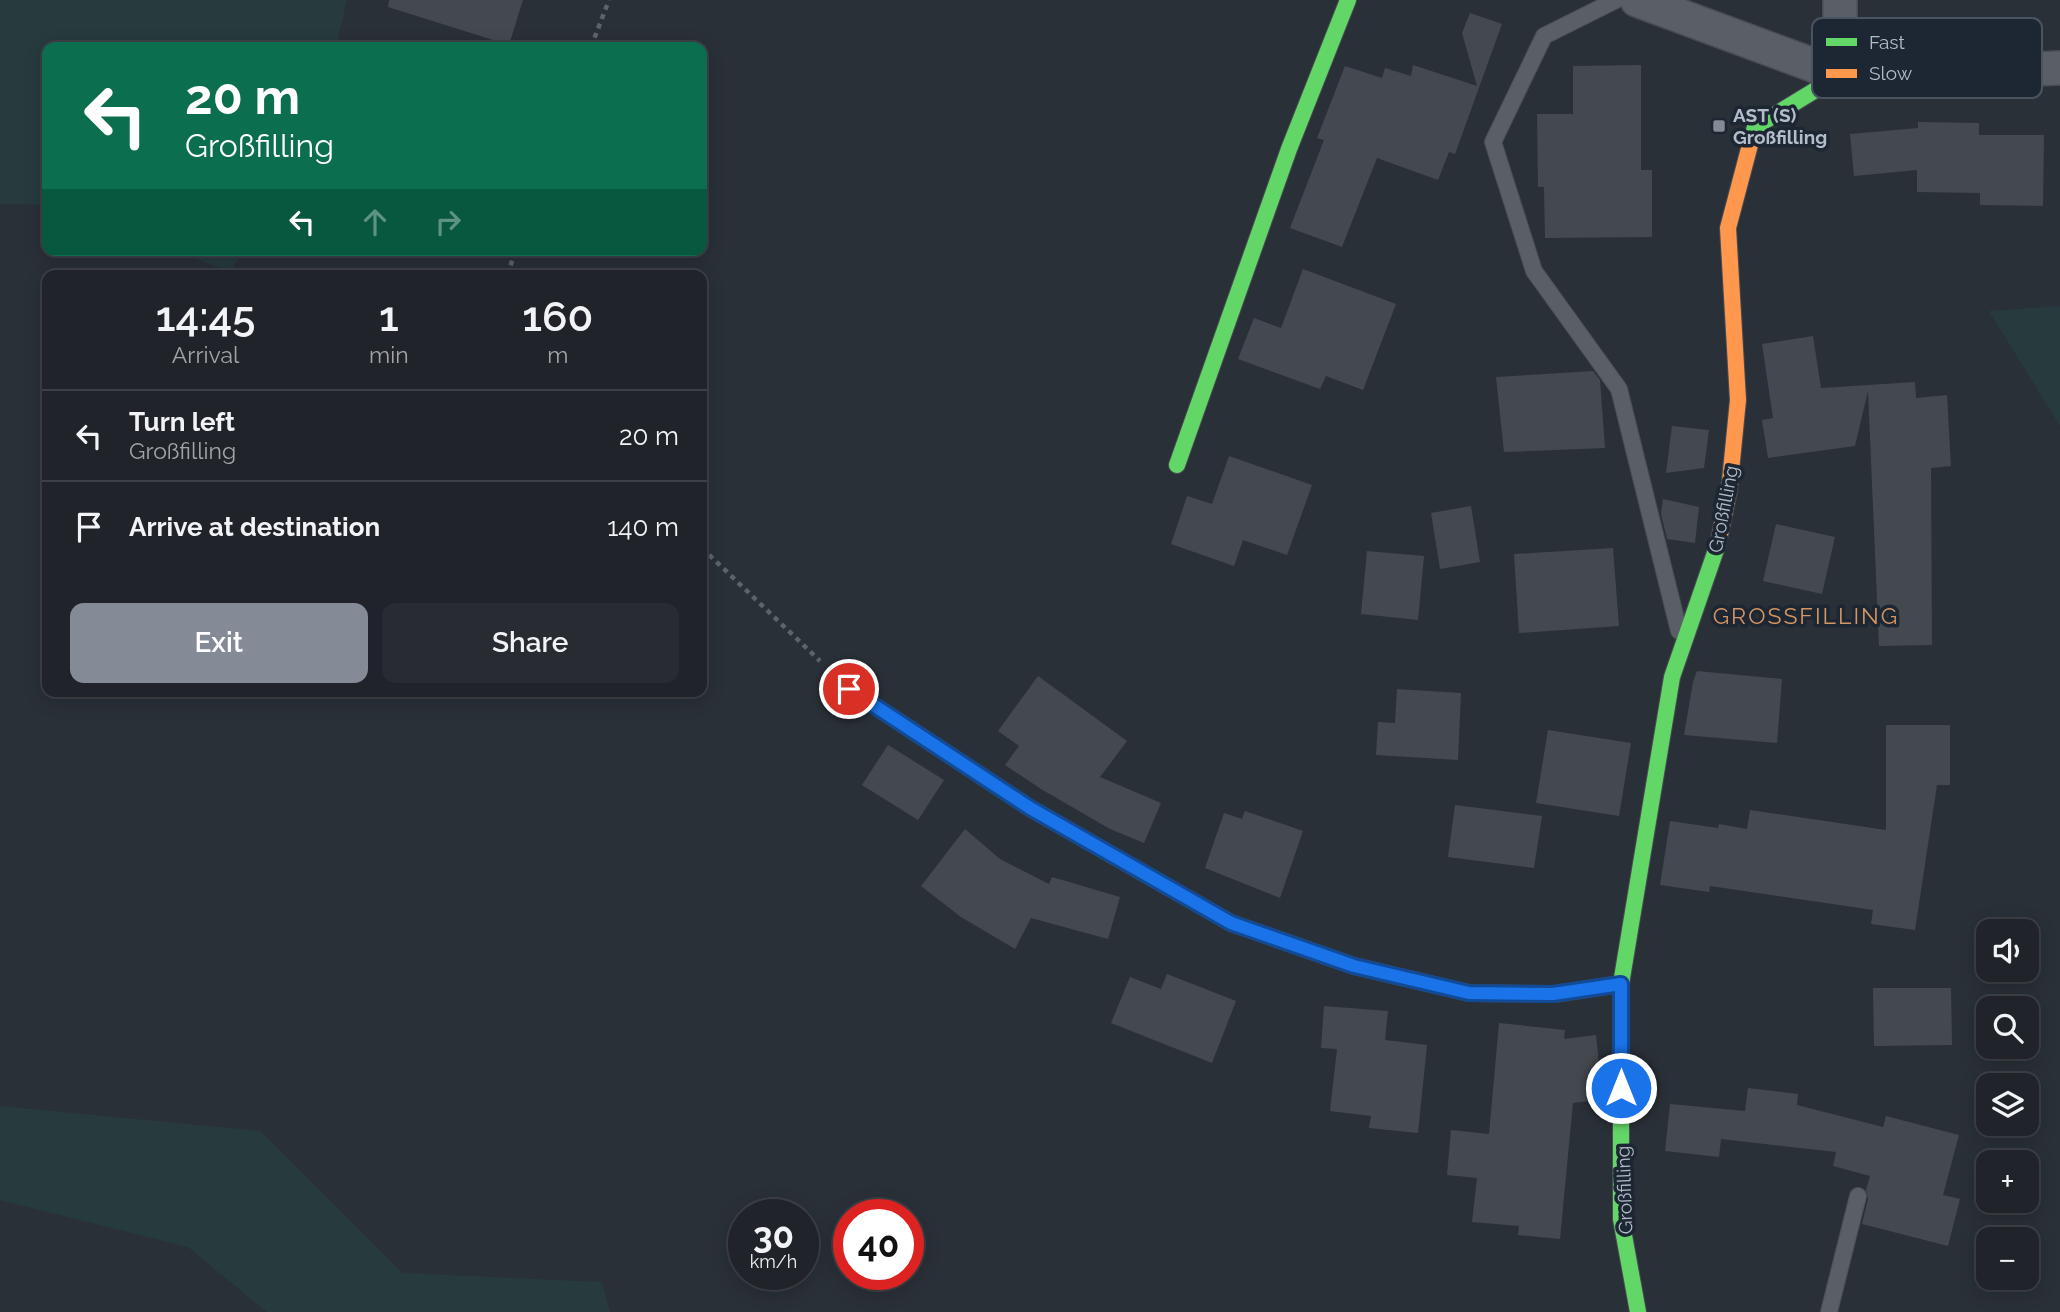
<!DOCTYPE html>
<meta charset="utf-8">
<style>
body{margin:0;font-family:Raleway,sans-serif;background:#282c32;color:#f1f3f6;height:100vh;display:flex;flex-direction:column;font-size:26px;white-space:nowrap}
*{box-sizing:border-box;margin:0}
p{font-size:23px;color:#a2a4a8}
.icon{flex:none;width:38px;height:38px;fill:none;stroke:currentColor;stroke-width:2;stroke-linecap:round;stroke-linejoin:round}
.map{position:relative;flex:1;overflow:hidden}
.sheet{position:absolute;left:42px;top:270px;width:665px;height:427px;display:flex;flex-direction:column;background:#20242a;border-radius:14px;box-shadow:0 4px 18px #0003,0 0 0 2px #3d4147}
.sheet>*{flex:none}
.hud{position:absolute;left:42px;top:42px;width:665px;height:214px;border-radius:14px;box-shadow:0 4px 18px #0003,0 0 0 2px #3d4147;background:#0b6e4f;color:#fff;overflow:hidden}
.buttons{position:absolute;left:1976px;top:919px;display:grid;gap:14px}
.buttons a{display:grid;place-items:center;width:63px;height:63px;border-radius:14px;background:#20242a;box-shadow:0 4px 18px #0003,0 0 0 2px #3d4147;font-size:35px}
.speed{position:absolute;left:728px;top:1199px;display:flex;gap:14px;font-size:35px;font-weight:700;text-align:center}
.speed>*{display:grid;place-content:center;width:91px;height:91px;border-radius:50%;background:#20242a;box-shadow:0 4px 18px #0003,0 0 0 2px #3d4147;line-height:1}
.speed small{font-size:18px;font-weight:400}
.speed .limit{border:10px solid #d22;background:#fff;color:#111}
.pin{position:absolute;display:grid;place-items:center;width:60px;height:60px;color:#fff;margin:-30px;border:4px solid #fff;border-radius:50%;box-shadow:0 2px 7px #0007}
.me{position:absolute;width:77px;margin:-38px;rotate:0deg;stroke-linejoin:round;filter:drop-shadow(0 0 5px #0008)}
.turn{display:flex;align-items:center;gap:24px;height:147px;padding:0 28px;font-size:32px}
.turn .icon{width:91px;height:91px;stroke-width:2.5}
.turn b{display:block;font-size:49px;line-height:60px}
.lanes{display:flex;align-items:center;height:66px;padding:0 28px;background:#0003;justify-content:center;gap:35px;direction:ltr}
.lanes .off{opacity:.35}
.eta{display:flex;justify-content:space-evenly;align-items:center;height:119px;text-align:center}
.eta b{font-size:42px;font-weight:600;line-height:49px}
.action{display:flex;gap:14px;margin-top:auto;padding:14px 28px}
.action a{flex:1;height:80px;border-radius:14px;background:#848b96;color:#fff;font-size:28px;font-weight:600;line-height:80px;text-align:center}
.action a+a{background:#282c32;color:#f1f3f6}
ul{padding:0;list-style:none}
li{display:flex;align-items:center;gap:21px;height:91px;padding:0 28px;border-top:2px solid #3d4147}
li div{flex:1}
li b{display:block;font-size:26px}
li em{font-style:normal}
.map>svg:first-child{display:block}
.green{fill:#273a3e}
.building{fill:#444950}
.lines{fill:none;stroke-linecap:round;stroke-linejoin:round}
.lane-casing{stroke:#484c53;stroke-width:18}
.street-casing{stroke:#484c53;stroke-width:36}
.fast-casing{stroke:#484c53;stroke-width:18}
.slow-casing{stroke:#484c53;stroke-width:18}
.path{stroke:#5d636a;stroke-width:4.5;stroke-dasharray:5 5;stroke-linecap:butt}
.lane{stroke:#5a5e66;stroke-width:16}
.street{stroke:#5a5e66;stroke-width:33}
.fast{stroke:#63d668;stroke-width:16}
.slow{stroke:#ff974d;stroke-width:16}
.route-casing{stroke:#114b97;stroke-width:18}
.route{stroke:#1a73e8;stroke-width:12}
.poi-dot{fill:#848b96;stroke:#1d2633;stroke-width:2.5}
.labels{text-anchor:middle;stroke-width:7;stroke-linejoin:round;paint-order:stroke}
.poi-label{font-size:19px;font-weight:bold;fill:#b4bcc9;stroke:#1d2633;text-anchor:start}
.street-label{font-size:19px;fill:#b4bcc9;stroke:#1d2633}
.quarter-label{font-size:23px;letter-spacing:2px;fill:#d59563;stroke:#1d2633}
.key{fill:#1d2633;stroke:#4a5360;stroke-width:2}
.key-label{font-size:19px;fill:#b4bcc9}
</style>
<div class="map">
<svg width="2060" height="1312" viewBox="0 0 2060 1312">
<rect width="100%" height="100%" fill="#2a3038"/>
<g class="green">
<polygon points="0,0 347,0 336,47 47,47 47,205 0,204"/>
<polygon points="172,250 244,250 230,271"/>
<polygon points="2060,306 2060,426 1989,311"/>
<polygon points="0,1106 260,1131 402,1273 602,1282 610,1312 267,1312 188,1247 0,1200"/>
</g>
<g class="building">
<polygon points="389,0 523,0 509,45 388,7"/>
<polygon points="1470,13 1502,24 1455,154 1449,152 1438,180 1377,158 1342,247 1290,228 1324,140 1317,138 1345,66 1382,78 1385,68 1411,76 1413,65 1477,86 1462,33"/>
<polygon points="1641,65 1641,170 1652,170 1652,237 1545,238 1544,187 1538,187 1537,114 1573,114 1573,66"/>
<polygon points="1918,122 1979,123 1979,135 2044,135 2043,206 1980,205 1980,193 1917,192 1917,170 1854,176 1850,134 1918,128"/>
<polygon points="1303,269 1396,304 1363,390 1326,376 1320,389 1238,359 1254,318 1281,328"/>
<polygon points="1813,336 1821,388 1915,382 1916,398 1947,395 1951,466 1931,468 1932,645 1879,646 1868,391 1855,446 1768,458 1762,420 1773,418 1762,344"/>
<polygon points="1593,371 1600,380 1605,448 1504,452 1496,377"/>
<polygon points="1672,426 1709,430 1704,468 1666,473"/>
<polygon points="1229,456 1312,485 1287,555 1243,540 1234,566 1171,544 1187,496 1212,504"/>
<polygon points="1663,499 1699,507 1695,543 1667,539 1661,514"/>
<polygon points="1471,506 1480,562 1440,569 1431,513"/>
<polygon points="1776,524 1835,537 1822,594 1763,581"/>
<polygon points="1613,548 1619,626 1519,633 1514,554"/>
<polygon points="1367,551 1424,556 1418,620 1361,614"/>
<polygon points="1697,671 1782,679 1777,743 1684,735 1693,682"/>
<polygon points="1038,676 1127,741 1100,777 1161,803 1144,843 1110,829 1041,789 1005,765 1019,746 998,731"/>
<polygon points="1397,689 1461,693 1458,760 1376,755 1378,722 1395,723"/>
<polygon points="1886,725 1950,725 1950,785 1937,785 1915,930 1871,924 1873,910 1710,886 1709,892 1660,885 1670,821 1718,828 1719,824 1747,829 1750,810 1886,830"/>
<polygon points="1548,730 1631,743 1619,816 1536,803"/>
<polygon points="888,745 944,780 918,820 862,785"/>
<polygon points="1455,805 1542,816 1534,868 1448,857"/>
<polygon points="1245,811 1303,831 1280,898 1205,868 1224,813 1242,819"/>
<polygon points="965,829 1000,859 1049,884 1052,877 1120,897 1108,939 1031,918 1015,949 961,917 921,886"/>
<polygon points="1167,974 1236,1001 1212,1063 1111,1023 1130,977 1161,989"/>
<polygon points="1873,988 1951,988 1952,1045 1874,1046"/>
<polygon points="1324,1006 1388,1011 1385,1040 1427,1045 1418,1133 1369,1128 1371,1116 1330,1111 1337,1049 1321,1048"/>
<polygon points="1499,1023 1565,1030 1564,1039 1596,1035 1599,1063 1599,1100 1573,1103 1560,1239 1518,1235 1519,1226 1472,1222 1477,1178 1447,1175 1451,1130 1489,1134"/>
<polygon points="1748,1088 1798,1094 1797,1105 1883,1127 1886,1116 1959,1135 1943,1195 1960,1199 1948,1246 1862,1224 1868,1199 1866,1190 1870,1176 1833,1166 1836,1152 1721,1139 1719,1157 1665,1151 1670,1104 1745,1111"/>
</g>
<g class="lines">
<defs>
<g id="lane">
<polyline points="1616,0 1544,36 1493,142 1534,271 1619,389 1679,631"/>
<polyline points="1829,1312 1858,1196"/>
</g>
<g id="street">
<polyline points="1637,0 1840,75 2060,68"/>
<polyline points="1840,0 1840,75"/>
</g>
<g id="fast">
<polyline points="1751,141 1755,127 1840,75"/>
<polyline points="1177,465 1289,149 1348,0"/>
<polyline points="1138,870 1231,923 1354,966 1469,993 1554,994 1621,984"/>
<polyline points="1638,1312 1621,1219 1621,984 1672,677 1718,544"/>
</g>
<g id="slow">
<polyline points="1718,544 1729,491 1738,400 1728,228 1751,141"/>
<polyline points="849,689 1030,808 1138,870"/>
</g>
</defs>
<use href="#lane" class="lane-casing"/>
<use href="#street" class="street-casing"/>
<use href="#fast" class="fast-casing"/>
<use href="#slow" class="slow-casing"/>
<g class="path">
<polyline points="591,47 609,0"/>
<polyline points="508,275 515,250"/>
<polyline points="702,548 820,661"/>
</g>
<use href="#lane" class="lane"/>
<use href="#street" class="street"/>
<use href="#fast" class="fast"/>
<use href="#slow" class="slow"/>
</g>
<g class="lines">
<defs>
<polyline id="route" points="849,689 1030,808 1231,923 1354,966 1469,993 1553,994 1621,984 1621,1088"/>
</defs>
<use href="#route" class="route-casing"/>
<use href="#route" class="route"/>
</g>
<rect class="poi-dot" x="1712" y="119" width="14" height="14" rx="3.5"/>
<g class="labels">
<g class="poi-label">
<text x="1733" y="122">AST (S)<tspan x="1733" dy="22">Großfilling</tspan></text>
</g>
<g class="street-label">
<text transform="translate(1723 509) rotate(-79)" y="7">Großfilling</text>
<text transform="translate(1624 1190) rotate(-92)" y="7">Großfilling</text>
</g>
<g class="quarter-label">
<text x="1806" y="624">GROSSFILLING</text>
</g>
</g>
<rect x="1812" y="18" width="230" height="80" rx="10" class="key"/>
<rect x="1826" y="38" width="31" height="8" fill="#63d668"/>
<rect x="1826" y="69" width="31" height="9" fill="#ff974d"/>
<g class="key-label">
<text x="1869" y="49">Fast</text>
<text x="1869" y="80">Slow</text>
</g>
</svg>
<div class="buttons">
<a><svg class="icon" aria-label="sound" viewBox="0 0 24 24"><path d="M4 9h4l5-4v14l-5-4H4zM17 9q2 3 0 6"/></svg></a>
<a><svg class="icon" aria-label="search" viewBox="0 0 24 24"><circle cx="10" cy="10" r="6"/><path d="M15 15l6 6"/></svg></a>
<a><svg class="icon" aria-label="layers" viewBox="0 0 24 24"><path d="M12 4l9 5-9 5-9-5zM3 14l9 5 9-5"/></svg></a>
<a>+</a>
<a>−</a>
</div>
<div class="speed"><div>30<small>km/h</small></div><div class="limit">40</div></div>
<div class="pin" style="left:849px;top:689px;background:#d93025"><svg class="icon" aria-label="arrive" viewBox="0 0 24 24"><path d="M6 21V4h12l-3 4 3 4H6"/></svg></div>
<svg class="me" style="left:1621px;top:1088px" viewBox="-20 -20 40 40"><circle r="17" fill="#1a73e8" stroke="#fff" stroke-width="3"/><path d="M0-11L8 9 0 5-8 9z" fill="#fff"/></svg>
<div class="hud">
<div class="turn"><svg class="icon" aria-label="left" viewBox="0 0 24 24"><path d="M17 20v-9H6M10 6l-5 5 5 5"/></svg><div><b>20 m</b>Großfilling</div></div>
<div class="lanes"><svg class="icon" aria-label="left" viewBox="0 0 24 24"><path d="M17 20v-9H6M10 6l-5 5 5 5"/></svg><svg class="icon off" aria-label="ahead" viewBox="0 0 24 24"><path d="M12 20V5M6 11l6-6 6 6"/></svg><svg class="icon off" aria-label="right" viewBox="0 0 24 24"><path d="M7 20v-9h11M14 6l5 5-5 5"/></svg></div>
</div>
<section class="sheet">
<div class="eta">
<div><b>14:45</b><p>Arrival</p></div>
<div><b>1</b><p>min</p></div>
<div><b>160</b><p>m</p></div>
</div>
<ul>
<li><svg class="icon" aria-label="left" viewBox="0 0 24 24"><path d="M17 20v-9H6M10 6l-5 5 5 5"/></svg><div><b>Turn left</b><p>Großfilling</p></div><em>20 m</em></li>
<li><svg class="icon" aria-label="arrive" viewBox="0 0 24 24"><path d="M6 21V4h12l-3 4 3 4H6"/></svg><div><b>Arrive at destination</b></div><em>140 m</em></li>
</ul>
<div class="action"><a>Exit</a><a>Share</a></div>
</section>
</div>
